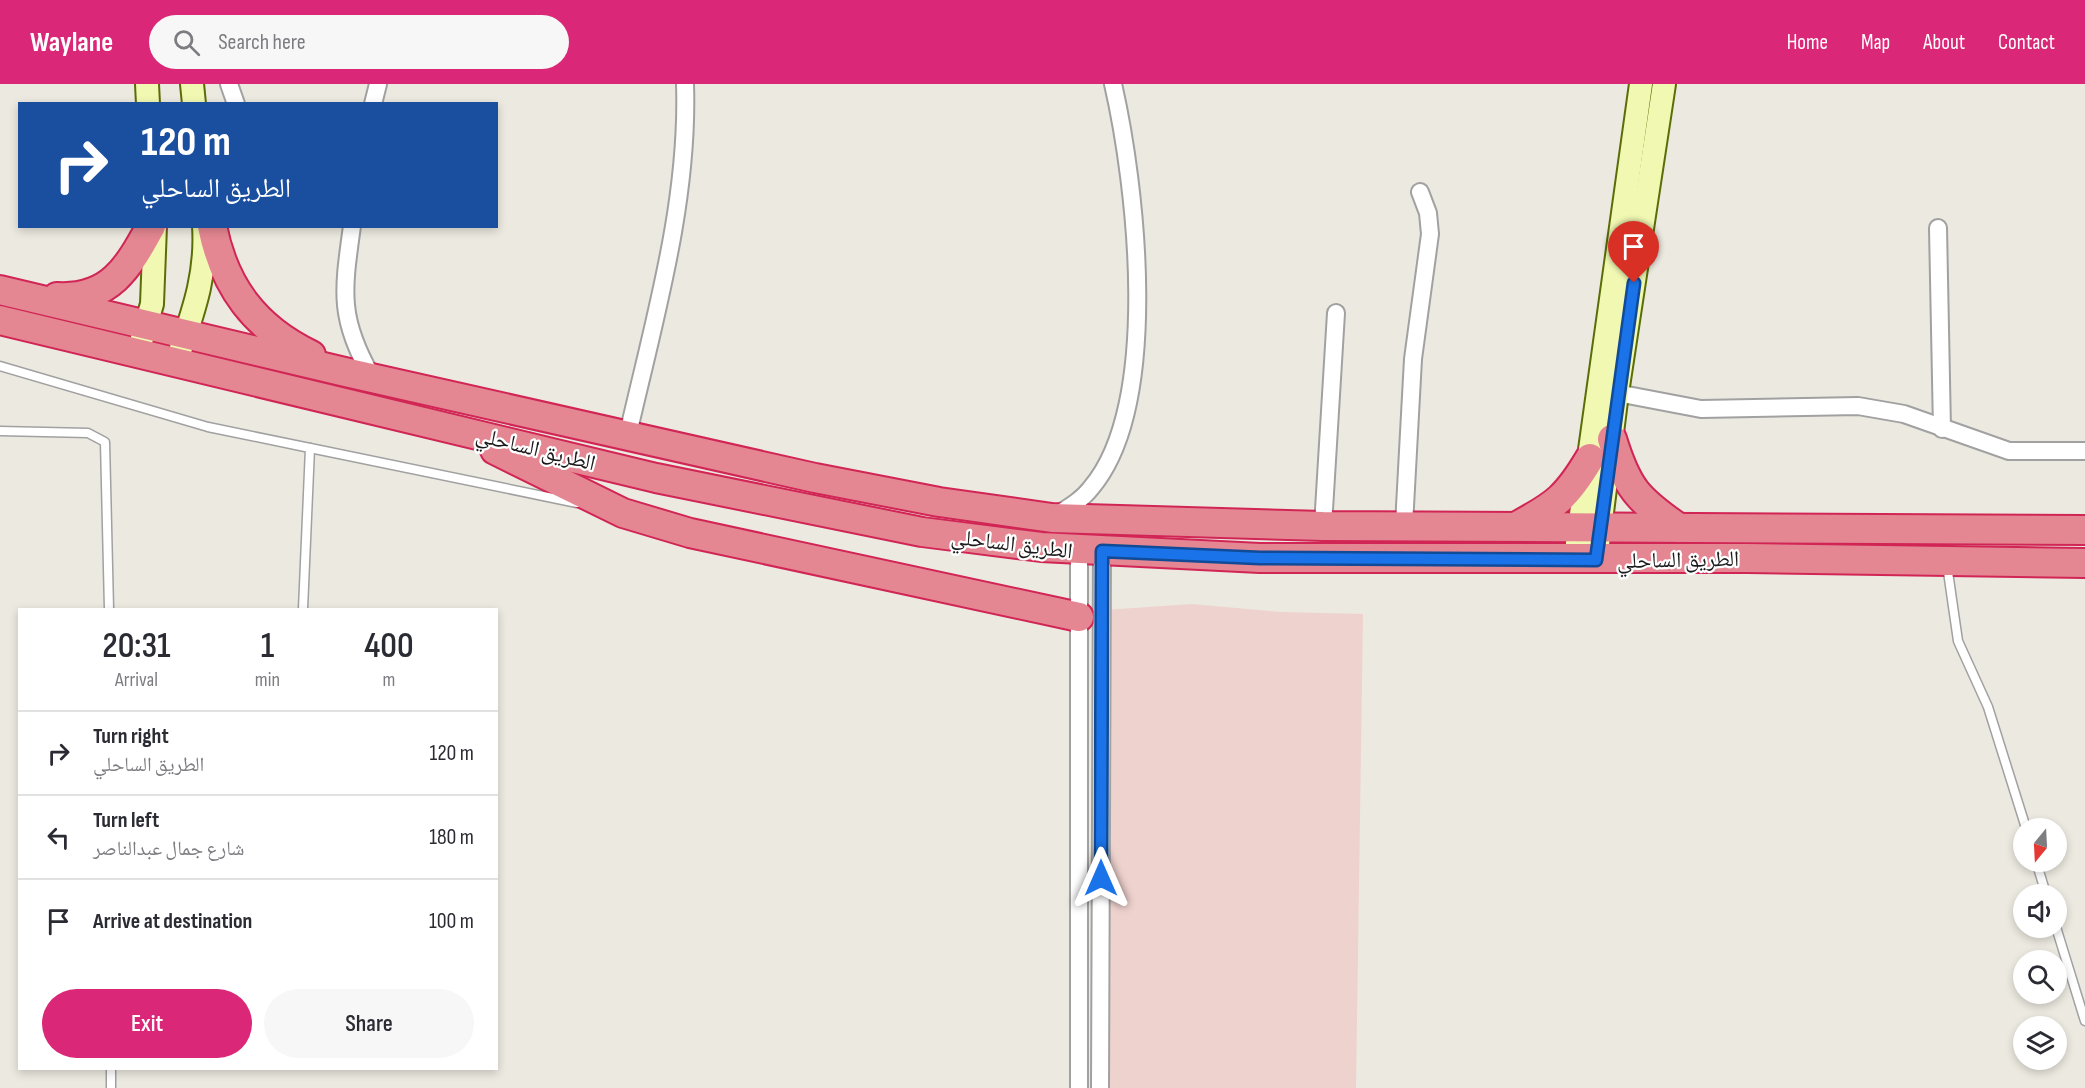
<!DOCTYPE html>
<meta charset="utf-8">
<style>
body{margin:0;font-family:"Sofia Sans Condensed","Noto Naskh Arabic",sans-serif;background:#f7f7f7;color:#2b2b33;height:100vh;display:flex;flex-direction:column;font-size:22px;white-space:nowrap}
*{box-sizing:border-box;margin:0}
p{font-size:20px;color:#7c7c81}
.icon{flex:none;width:33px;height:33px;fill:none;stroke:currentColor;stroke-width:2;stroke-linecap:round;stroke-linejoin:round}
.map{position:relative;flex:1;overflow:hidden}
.sheet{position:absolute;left:18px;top:524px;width:480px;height:462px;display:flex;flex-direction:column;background:#fff;border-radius:0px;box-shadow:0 3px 9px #0003}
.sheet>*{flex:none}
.hud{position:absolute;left:18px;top:18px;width:480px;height:126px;border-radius:0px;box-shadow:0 3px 9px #0003;background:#1a4fa0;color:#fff;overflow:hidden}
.needle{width:39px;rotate:198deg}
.buttons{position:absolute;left:2013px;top:734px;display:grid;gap:12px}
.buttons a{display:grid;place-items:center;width:54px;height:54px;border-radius:50%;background:#fff;box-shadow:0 3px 9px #0003;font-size:30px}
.pin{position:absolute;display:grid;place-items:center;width:51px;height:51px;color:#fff;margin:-62px -26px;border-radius:50% 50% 50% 0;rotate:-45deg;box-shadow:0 0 6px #0007}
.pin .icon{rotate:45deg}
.me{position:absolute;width:66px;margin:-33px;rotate:0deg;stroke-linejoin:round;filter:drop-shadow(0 0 4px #0008)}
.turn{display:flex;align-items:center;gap:21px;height:126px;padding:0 24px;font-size:27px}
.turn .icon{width:78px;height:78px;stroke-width:2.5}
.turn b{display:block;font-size:42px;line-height:51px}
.eta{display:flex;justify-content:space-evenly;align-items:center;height:102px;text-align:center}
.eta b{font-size:36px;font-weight:600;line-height:42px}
.action{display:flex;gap:12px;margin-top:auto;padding:12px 24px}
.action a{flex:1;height:69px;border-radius:36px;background:#db2777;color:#fff;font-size:24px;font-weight:600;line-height:69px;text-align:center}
.action a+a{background:#f7f7f7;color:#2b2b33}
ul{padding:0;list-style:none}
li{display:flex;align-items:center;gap:18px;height:84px;padding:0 24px;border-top:2px solid #e1e1e2}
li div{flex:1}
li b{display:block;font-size:22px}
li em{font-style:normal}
header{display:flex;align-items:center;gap:36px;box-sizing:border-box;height:84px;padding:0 30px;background:#db2777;color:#fff}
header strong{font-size:28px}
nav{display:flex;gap:33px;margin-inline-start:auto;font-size:21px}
.search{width:420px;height:54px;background:#f7f7f7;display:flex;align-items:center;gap:15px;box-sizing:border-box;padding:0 21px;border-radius:33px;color:#7c7c81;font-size:22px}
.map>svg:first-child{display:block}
.commercial{fill:#eed2ce}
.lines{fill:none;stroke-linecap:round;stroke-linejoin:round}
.lane-casing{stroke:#a1a1a1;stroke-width:11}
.street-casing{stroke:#a1a1a1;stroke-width:20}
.secondary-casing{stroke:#5b6d06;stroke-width:26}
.highway-casing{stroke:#d12555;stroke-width:32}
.lane{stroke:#fff;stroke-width:8}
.street{stroke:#fff;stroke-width:16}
.secondary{stroke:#f0f8b2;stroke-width:22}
.highway{stroke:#e48792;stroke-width:28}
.route-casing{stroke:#114b97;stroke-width:15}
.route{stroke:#1a73e8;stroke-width:10}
.labels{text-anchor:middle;stroke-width:4.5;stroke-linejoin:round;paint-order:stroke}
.street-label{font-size:22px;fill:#1a1a1a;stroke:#fff}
</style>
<header>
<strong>Waylane</strong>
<div class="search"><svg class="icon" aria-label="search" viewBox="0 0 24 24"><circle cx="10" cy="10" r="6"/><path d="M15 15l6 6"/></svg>Search here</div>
<nav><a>Home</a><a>Map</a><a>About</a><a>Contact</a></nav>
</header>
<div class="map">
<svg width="2085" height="1004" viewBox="0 0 2085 1004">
<rect width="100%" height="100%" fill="#ece9e0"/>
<polygon class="commercial" points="1192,520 1281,528 1363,530 1356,1004 1107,1004 1104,526"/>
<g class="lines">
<defs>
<g id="lane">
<polyline points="0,282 208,343 310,364 303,525"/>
<polyline points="0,347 88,349 105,358 109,525"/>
<polyline points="310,364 577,419"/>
<polyline points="1947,481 1958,557 1988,623 2026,744"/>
<polyline points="2036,777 2046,810"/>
<polyline points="2056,843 2085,937"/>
<polyline points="111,984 111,1004"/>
</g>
<g id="street">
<polyline points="229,0 236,20"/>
<polyline points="373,20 378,0"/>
<path d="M 352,142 C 343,207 338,234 372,293"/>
<polyline points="1938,144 1942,345"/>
<polyline points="1617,309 1701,325 1858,322 1904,330 2009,367 2085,367"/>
<path d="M 628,350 C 654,236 689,118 685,0"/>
<path d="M 1055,432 C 1068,424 1082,416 1091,404 C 1162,321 1136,100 1113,0"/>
<polyline points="1404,441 1413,275 1430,150 1428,129 1420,108"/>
<polyline points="1323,442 1336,229"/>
<polyline points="1079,1004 1079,467"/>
<polyline points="1100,1004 1102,467"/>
</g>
<g id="secondary">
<polyline points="147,0 148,20"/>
<polyline points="192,0 194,20"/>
<path d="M 181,264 C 195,223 207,187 204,142"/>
<polyline points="138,268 152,220 155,142"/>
<polyline points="1577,459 1641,0"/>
<polyline points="1596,476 1617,309 1664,0"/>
</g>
<g id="highway">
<path d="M 212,142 C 224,203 255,244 311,271"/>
<polyline points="0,206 345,288 815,394 939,418 1052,434 1323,442 2085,446"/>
<path d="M 57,213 C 110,216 128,184 151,142"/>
<polyline points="0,236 656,394 922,448 1041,463 1260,474 1747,474 2085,479"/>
<path d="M 1612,355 C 1627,404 1637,415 1679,444"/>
<polyline points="495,366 623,429 690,449 1079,533"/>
<path d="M 1517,442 C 1556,421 1567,413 1590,374"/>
</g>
</defs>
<use href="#lane" class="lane-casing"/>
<use href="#street" class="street-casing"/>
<use href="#secondary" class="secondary-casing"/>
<use href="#highway" class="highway-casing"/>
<use href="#lane" class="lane"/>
<use href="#street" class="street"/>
<use href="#secondary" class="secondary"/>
<use href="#highway" class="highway"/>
</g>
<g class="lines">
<defs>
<polyline id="route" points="1101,794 1102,467 1260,474 1596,476 1634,199"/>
</defs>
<use href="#route" class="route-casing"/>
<use href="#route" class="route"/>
</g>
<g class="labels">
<g class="street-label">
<text transform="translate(536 364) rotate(14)" y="8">الطريق الساحلي</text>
<text transform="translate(1012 459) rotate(7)" y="8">الطريق الساحلي</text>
<text transform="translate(1678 475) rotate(-1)" y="8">الطريق الساحلي</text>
</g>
</g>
</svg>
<div class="buttons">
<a><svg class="needle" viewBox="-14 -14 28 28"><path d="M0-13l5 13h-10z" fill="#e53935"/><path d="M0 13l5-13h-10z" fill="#7c7c81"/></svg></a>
<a><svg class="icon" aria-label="sound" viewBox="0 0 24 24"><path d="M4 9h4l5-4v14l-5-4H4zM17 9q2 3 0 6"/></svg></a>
<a><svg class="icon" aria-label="search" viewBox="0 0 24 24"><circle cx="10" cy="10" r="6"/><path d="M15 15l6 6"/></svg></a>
<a><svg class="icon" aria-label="layers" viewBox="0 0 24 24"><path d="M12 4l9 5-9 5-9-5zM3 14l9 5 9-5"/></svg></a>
</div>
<div class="pin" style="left:1634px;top:199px;background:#d93025"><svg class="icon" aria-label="arrive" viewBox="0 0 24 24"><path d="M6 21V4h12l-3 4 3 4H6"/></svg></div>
<svg class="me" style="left:1101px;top:794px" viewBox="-20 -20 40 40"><path d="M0-17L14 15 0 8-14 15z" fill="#1a73e8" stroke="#fff" stroke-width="4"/></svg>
<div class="hud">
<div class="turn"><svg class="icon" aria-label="right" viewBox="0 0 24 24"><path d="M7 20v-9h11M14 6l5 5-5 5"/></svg><div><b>120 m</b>الطريق الساحلي</div></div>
</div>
<section class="sheet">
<div class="eta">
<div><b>20:31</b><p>Arrival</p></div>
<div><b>1</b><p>min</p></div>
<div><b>400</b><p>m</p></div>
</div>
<ul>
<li><svg class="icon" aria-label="right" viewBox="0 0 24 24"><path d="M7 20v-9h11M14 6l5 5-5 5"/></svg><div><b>Turn right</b><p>الطريق الساحلي</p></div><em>120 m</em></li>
<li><svg class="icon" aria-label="left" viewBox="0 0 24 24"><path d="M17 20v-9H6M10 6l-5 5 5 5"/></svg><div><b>Turn left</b><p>شارع جمال عبدالناصر</p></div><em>180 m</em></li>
<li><svg class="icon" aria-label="arrive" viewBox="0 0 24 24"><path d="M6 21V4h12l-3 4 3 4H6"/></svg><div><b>Arrive at destination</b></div><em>100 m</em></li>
</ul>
<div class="action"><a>Exit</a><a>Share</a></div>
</section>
</div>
